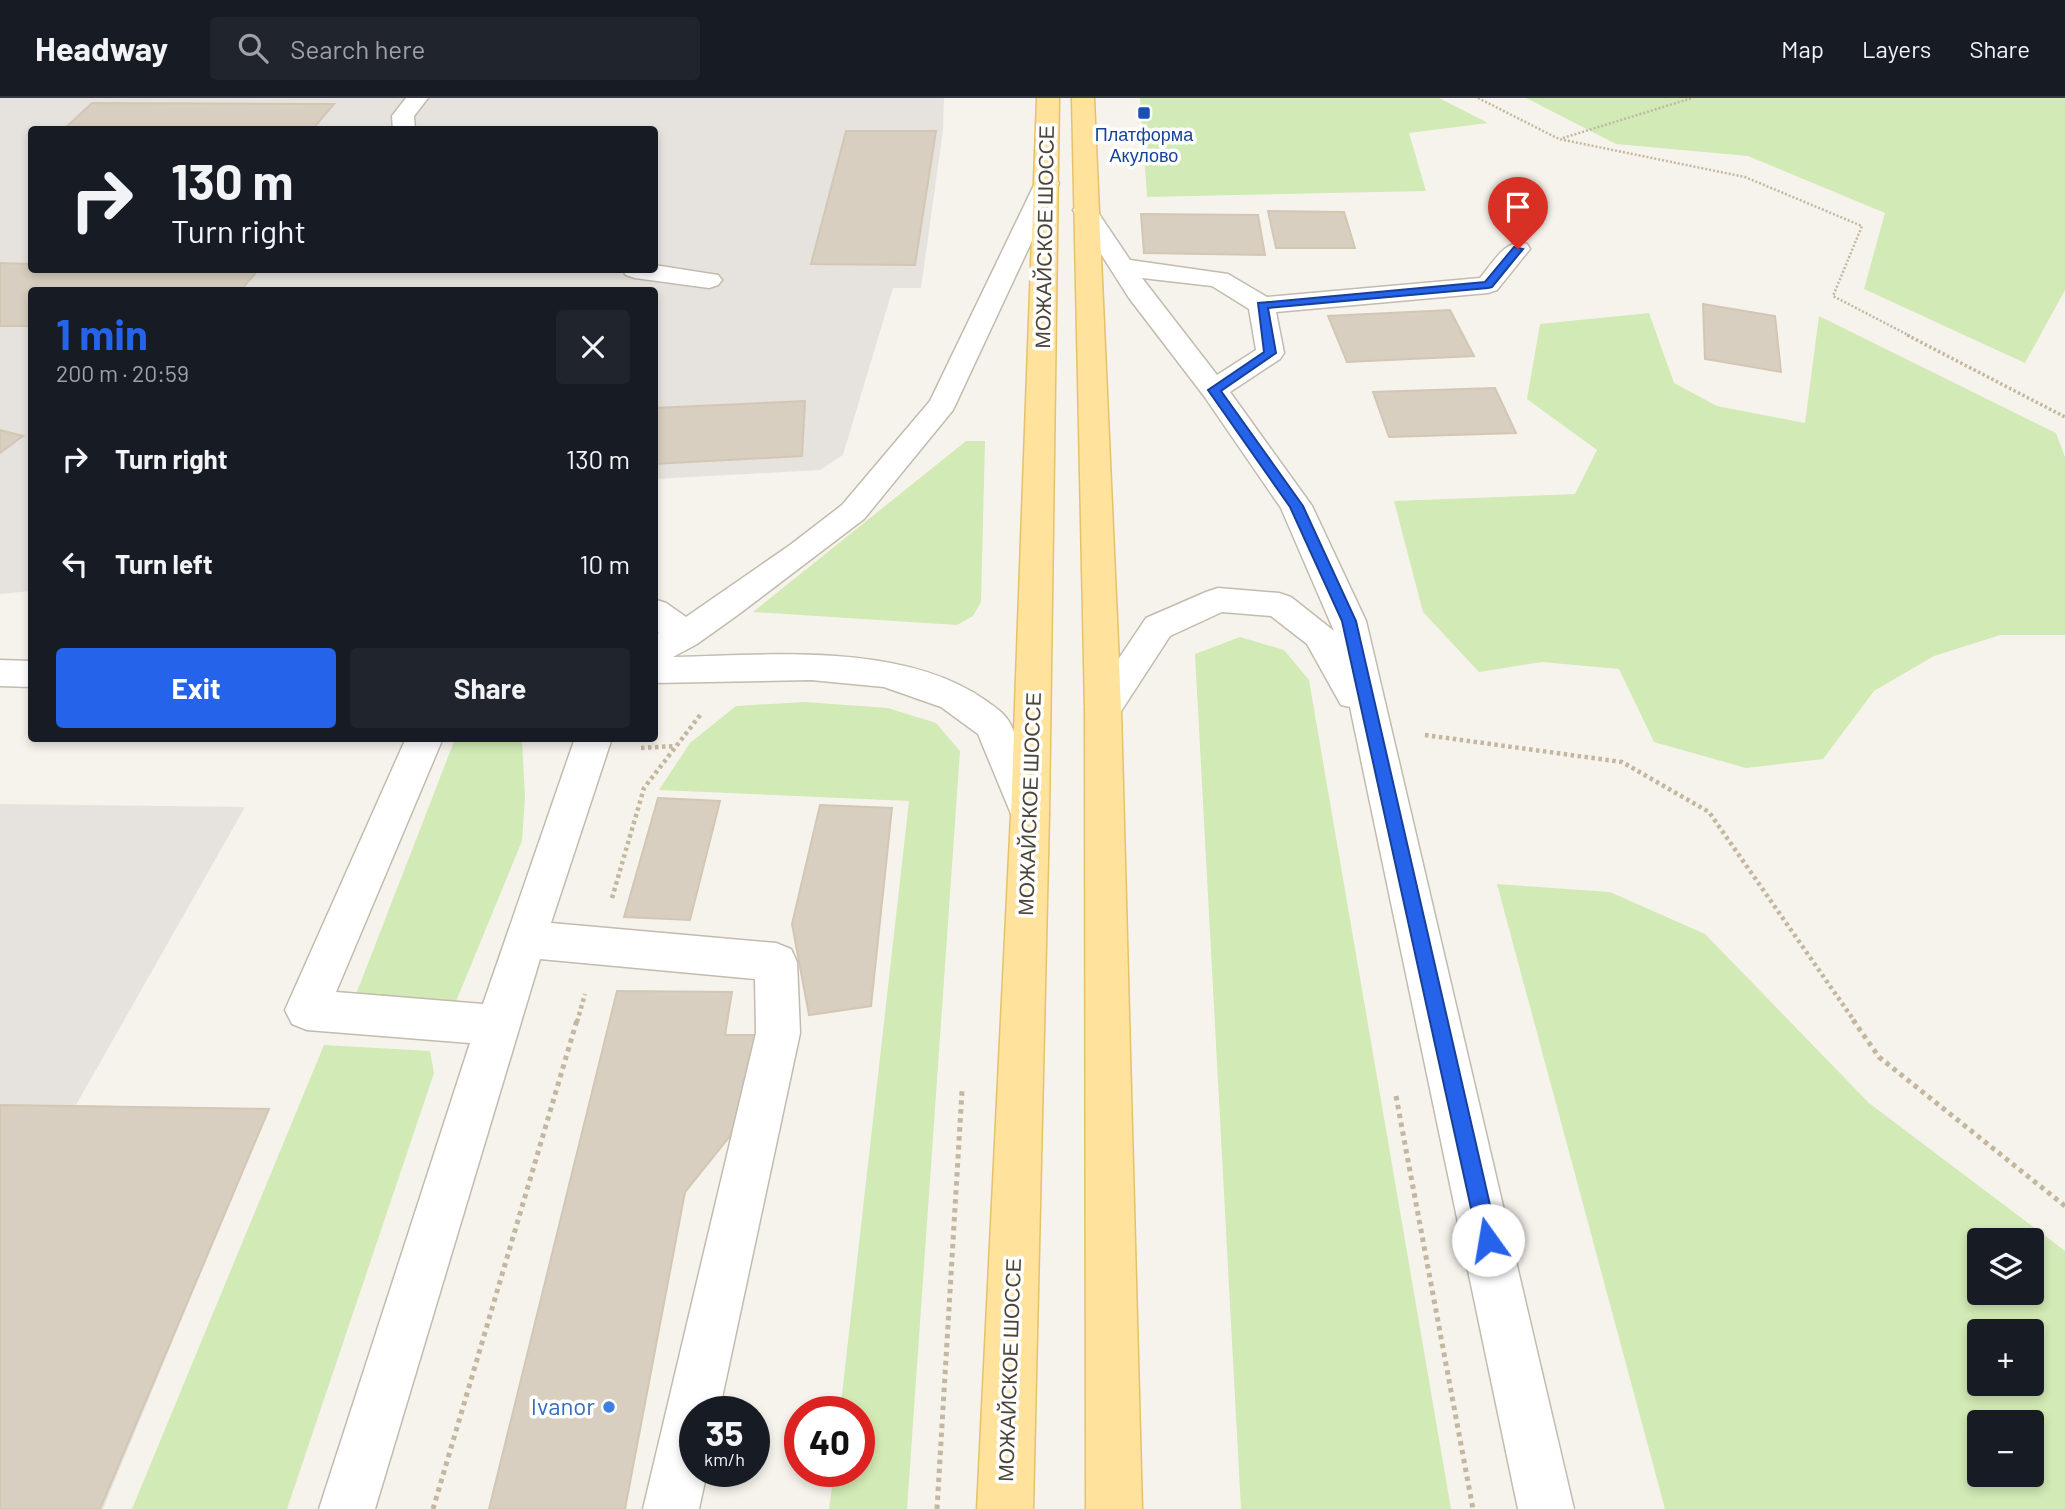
<!DOCTYPE html>
<meta charset="utf-8">
<style>
body{margin:0;font-family:Barlow,sans-serif;background:#20242c;color:#f1f3f6;height:100vh;display:flex;flex-direction:column;font-size:26px;white-space:nowrap}
*{box-sizing:border-box;margin:0}
p{font-size:23px;color:#9ea1a6}
.icon{flex:none;width:38px;height:38px;fill:none;stroke:currentColor;stroke-width:2;stroke-linecap:round;stroke-linejoin:round}
.map{position:relative;flex:1;overflow:hidden}
.details{position:absolute;left:28px;top:189px;width:630px;height:455px;display:flex;flex-direction:column;background:#171b24;border-radius:7px;box-shadow:0 4px 10px #0003}
.details>*{flex:none}
.guide{position:absolute;left:28px;top:28px;width:630px;height:147px;border-radius:7px;box-shadow:0 4px 10px #0003;background:#171b24;color:#f1f3f6;overflow:hidden}
.fabs{position:absolute;left:1967px;top:1130px;display:grid;gap:14px}
.fabs a{display:grid;place-items:center;width:77px;height:77px;border-radius:7px;background:#171b24;box-shadow:0 4px 10px #0003;font-size:35px}
.speed{position:absolute;left:679px;top:1298px;display:flex;gap:14px;font-size:35px;font-weight:700;text-align:center}
.speed>*{display:grid;place-content:center;width:91px;height:91px;border-radius:50%;background:#171b24;box-shadow:0 4px 10px #0003;line-height:1}
.speed small{font-size:18px;font-weight:400}
.speed .limit{border:10px solid #d22;background:#fff;color:#111}
.pin{position:absolute;display:grid;place-items:center;width:60px;height:60px;color:#fff;margin:-72px -30px;border-radius:50% 50% 50% 0;rotate:-45deg;box-shadow:0 0 7px #0007}
.pin .icon{rotate:45deg}
.me{position:absolute;width:77px;margin:-38px;rotate:347deg;stroke-linejoin:round;filter:drop-shadow(0 0 5px #0008)}
.turn{display:flex;align-items:center;gap:24px;height:147px;padding:0 28px;font-size:32px}
.turn .icon{width:91px;height:91px;stroke-width:2.5}
.turn b{display:block;font-size:49px;line-height:60px}
.round{display:grid;place-items:center;flex:none;width:74px;height:74px;border-radius:7px;background:#20242c}
.head{display:flex;align-items:center;justify-content:space-between;height:119px;padding:0 28px}
h1{font-size:42px;font-weight:700;line-height:52px;color:#2563eb}
.action{display:flex;gap:14px;margin-top:auto;padding:14px 28px}
.action a{flex:1;height:80px;border-radius:7px;background:#2563eb;color:#fff;font-size:28px;font-weight:700;line-height:80px;text-align:center}
.action a+a{background:#20242c;color:#f1f3f6}
ul{padding:0;list-style:none}
li{display:flex;align-items:center;gap:21px;height:105px;padding:0 28px}
li div{flex:1}
li b{display:block;font-size:26px}
li em{font-style:normal}
header{display:flex;align-items:center;gap:42px;box-sizing:border-box;height:98px;padding:0 35px;background:#171b24;border-bottom:2px solid #363941}
header strong{font-size:33px}
nav{display:flex;gap:38px;margin-inline-start:auto;font-size:24px}
.search{width:490px;height:63px;background:#20242c;display:flex;align-items:center;gap:18px;box-sizing:border-box;padding:0 24px;border-radius:7px;color:#9ea1a6;font-size:26px}
.map>svg:first-child{display:block}
.industrial{fill:#e6e2dd;fill-rule:evenodd}
.green{fill:#d2eab5;fill-rule:evenodd}
.building{fill:#d8cfc1;stroke:#d3c7b4;stroke-width:2}
.lines{fill:none;stroke-linecap:round;stroke-linejoin:round}
.minor-casing{stroke:#c2bbae;stroke-width:3}
.major-casing{stroke:#e6c16a;stroke-width:3}
.path-far3{stroke:#c4b79f;stroke-width:2.5;stroke-dasharray:2 2;stroke-linecap:butt}
.path-far2{stroke:#c4b79f;stroke-width:3.5;stroke-dasharray:2.5 2.5;stroke-linecap:butt}
.path-far1{stroke:#c4b79f;stroke-width:4.5;stroke-dasharray:3.5 3.5;stroke-linecap:butt}
.path{stroke:#c4b79f;stroke-width:5;stroke-dasharray:4.5 4.5;stroke-linecap:butt}
.minor{fill:#fff;fill-rule:evenodd}
.major{fill:#ffe39c;fill-rule:evenodd}
.route{fill:#2563eb;stroke:#184099;stroke-width:2}
.transit-dot{fill:#1a4fb4;stroke:#fff;stroke-width:2.5}
.shop-dot{fill:#3f7fe0;stroke:#fff;stroke-width:2.5}
.labels{text-anchor:middle;stroke-width:7;stroke-linejoin:round;paint-order:stroke}
.far-transit-label{font-size:18px;fill:#164399;stroke:#fff}
.street-label{font-size:21px;fill:#4b4439;stroke:#fff}
.near-shop-label{font-size:24px;fill:#366cbe;stroke:#fff;text-anchor:end}
</style>
<header>
<strong>Headway</strong>
<div class="search"><svg class="icon" aria-label="search" viewBox="0 0 24 24"><circle cx="10" cy="10" r="6"/><path d="M15 15l6 6"/></svg>Search here</div>
<nav><a>Map</a><a>Layers</a><a>Share</a></nav>
</header>
<div class="map">
<svg width="2065" height="1411" viewBox="0 0 2065 1411">
<rect width="100%" height="100%" fill="#f6f3ec"/>
<g class="industrial">
<path d="M 0,0 L 944,0 L 943,32 L 921,190 L 893,190 L 843,357 L 820,372 L 655,381 L 654,192 L 32,192 L 31,493 L 0,496 ZM 32,32 L 654,32 L 654,172 L 32,172 Z"/>
<polygon points="0,706 245,709 76,1007 269,1011 103,1411 0,1411"/>
</g>
<g class="green">
<polygon points="1140,0 1439,0 1488,25 1409,35 1426,93 1147,99"/>
<polygon points="1526,0 2065,0 2065,192 2025,265 1864,191 1885,115 1748,58 1616,46"/>
<polygon points="1649,215 1674,285 1717,308 1805,325 1819,218 2056,335 2065,359 2065,537 2000,537 1934,558 1874,593 1823,661 1746,670 1654,644 1619,571 1542,564 1479,574 1423,514 1394,403 1575,396 1597,352 1527,301 1540,226"/>
<polygon points="966,343 985,343 981,504 973,518 957,527 753,514"/>
<polygon points="1240,539 1284,552 1309,582 1451,1411 1241,1411 1195,556"/>
<polygon points="804,604 888,610 936,625 960,653 907,1411 829,1411 834,1374 859,1374 859,1314 840,1314 909,703 659,692 690,645 736,608"/>
<polygon points="455,641 519,641 522,643 525,698 522,743 450,918 348,917"/>
<path d="M 1497,786 L 1610,794 L 1705,836 L 1869,1005 L 2065,1153 L 2065,1411 L 1665,1411 ZM 1979,1143 L 2032,1143 L 2032,1195 L 1979,1195 ZM 1979,1234 L 2032,1234 L 2032,1286 L 1979,1286 ZM 1979,1325 L 2032,1325 L 2032,1377 L 1979,1377 Z"/>
<polygon points="324,947 430,953 434,975 287,1411 132,1411"/>
</g>
<g class="building">
<polygon points="92,5 334,6 312,32 63,32"/>
<polygon points="846,33 936,33 915,167 811,166"/>
<polygon points="1268,113 1344,114 1355,150 1276,150"/>
<polygon points="1141,116 1258,117 1265,157 1144,155"/>
<polygon points="0,165 32,166 32,172 258,172 241,192 32,192 32,228 0,228"/>
<polygon points="1703,206 1775,218 1781,274 1705,261"/>
<polygon points="1450,212 1474,258 1347,264 1328,218"/>
<polygon points="1495,290 1516,335 1389,339 1373,294"/>
<polygon points="805,303 802,358 654,366 654,310"/>
<polygon points="0,332 23,338 0,355"/>
<polygon points="658,700 720,703 690,822 624,819"/>
<polygon points="820,707 892,710 871,908 809,917 792,826"/>
<polygon points="617,893 732,894 725,937 756,937 742,1023 685,1094 625,1411 489,1411"/>
<polygon points="0,1007 269,1011 100,1411 0,1411"/>
</g>
<g class="lines">
<defs>
<g id="minor">
<polygon points="406,0 428,0 414,18 415,32 393,32 392,18"/>
<path d="M 1047,78 L 1055,80 L 1059,85 L 953,312 L 864,421 L 739,516 L 697,546 L 673,559 C 769,557 902,544 985,602 C 996,610 1005,615 1011,627 L 1049,717 L 1044,728 L 1030,733 L 1016,728 L 978,636 L 941,609 L 884,589 L 811,582 L 654,585 L 654,538 L 659,535 L 654,531 L 654,501 L 666,505 L 686,519 L 790,447 L 842,407 L 930,303 L 1035,85 L 1039,80 Z"/>
<path d="M 1085,105 L 1093,107 L 1130,162 L 1228,176 L 1267,199 L 1480,180 C 1493,165 1505,140 1527,146 L 1530,151 L 1497,192 L 1488,195 L 1276,214 L 1284,255 L 1280,261 L 1230,294 L 1312,408 L 1366,523 L 1574,1411 L 1518,1411 L 1350,609 L 1341,607 L 1307,546 L 1271,518 L 1222,514 L 1170,538 L 1116,621 L 1103,625 L 1090,621 L 1085,611 L 1146,520 L 1206,494 L 1218,490 L 1279,495 L 1291,499 L 1334,533 L 1281,410 L 1204,298 L 1129,200 L 1073,112 L 1077,107 ZM 1142,180 L 1212,188 L 1249,211 L 1256,252 L 1217,277 Z"/>
<polygon points="654,167 718,177 722,182 718,187 709,190 635,180 626,177 622,172 654,172"/>
<polygon points="0,562 32,563 32,589 0,588"/>
<polygon points="406,640 443,640 336,894 483,906 575,640 612,640 551,825 776,845 791,851 797,864 800,935 719,1314 695,1314 695,1374 707,1374 699,1411 643,1411 756,935 755,881 540,861 375,1411 319,1411 470,945 307,932 292,926 285,912"/>
</g>
<g id="major">
<polygon points="1037,0 1059,0 1049,717 1033,1411 977,1411 1011,717"/>
<polygon points="1072,0 1094,0 1121,611 1142,1411 1086,1411 1085,611"/>
</g>
</defs>
<use href="#minor" class="minor-casing"/>
<use href="#major" class="major-casing"/>
<g class="path-far3">
<polyline points="1478,0 1559,41 1745,79 1862,128 1833,198 1910,238"/>
<polyline points="1563,40 1692,0"/>
</g>
<polyline class="path-far2" points="1907,237 2065,319"/>
<g class="path-far1">
<polyline points="1425,637 1622,664 1709,714 1855,924"/>
<polyline points="641,650 676,648"/>
<polyline points="612,800 644,690 701,616"/>
<polyline points="577,924 585,896"/>
</g>
<g class="path">
<polyline points="1853,922 1879,959 2065,1108"/>
<polyline points="1396,998 1473,1411"/>
<polyline points="433,1411 577,922"/>
<polyline points="937,1411 962,993"/>
</g>
<use href="#minor" class="minor"/>
<use href="#major" class="major"/>
</g>
<polygon class="route" points="1514,149 1523,151 1492,189 1488,190 1268,210 1276,255 1221,293 1303,408 1356,523 1498,1142 1495,1149 1488,1152 1481,1149 1478,1142 1342,523 1290,409 1208,292 1264,254 1258,205 1485,184"/>
<rect class="transit-dot" x="1137" y="8" width="14" height="14" rx="3.5"/>
<circle class="shop-dot" cx="609" cy="1309" r="7"/>
<g class="labels">
<g class="far-transit-label">
<text x="1144" y="43">Платформа<tspan x="1144" dy="21">Акулово</tspan></text>
</g>
<g class="street-label">
<text transform="translate(1045 139) rotate(-89)" y="7">МОЖАЙСКОЕ ШОССЕ</text>
<text transform="translate(1030 706) rotate(-88)" y="7">МОЖАЙСКОЕ ШОССЕ</text>
<text transform="translate(1010 1272) rotate(-88)" y="7">МОЖАЙСКОЕ ШОССЕ</text>
</g>
<g class="near-shop-label">
<text x="595" y="1317">Ivanor</text>
</g>
</g>
</svg>
<div class="fabs">
<a><svg class="icon" aria-label="layers" viewBox="0 0 24 24"><path d="M12 4l9 5-9 5-9-5zM3 14l9 5 9-5"/></svg></a>
<a>+</a>
<a>−</a>
</div>
<div class="speed"><div>35<small>km/h</small></div><div class="limit">40</div></div>
<div class="pin" style="left:1518px;top:151px;background:#d93025"><svg class="icon" aria-label="arrive" viewBox="0 0 24 24"><path d="M6 21V4h12l-3 4 3 4H6"/></svg></div>
<svg class="me" style="left:1488px;top:1142px" viewBox="-20 -20 40 40"><circle r="19" fill="#fff"/><path d="M0-13L10 11 0 6-10 11z" fill="#2563eb"/></svg>
<div class="guide">
<div class="turn"><svg class="icon" aria-label="right" viewBox="0 0 24 24"><path d="M7 20v-9h11M14 6l5 5-5 5"/></svg><div><b>130 m</b>Turn right</div></div>
</div>
<section class="details">
<div class="head"><div><h1>1 min</h1><p>200 m · 20:59</p></div><a class="round"><svg class="icon" aria-label="close" viewBox="0 0 24 24"><path d="M6 6l12 12M18 6L6 18"/></svg></a></div>
<ul>
<li><svg class="icon" aria-label="right" viewBox="0 0 24 24"><path d="M7 20v-9h11M14 6l5 5-5 5"/></svg><div><b>Turn right</b></div><em>130 m</em></li>
<li><svg class="icon" aria-label="left" viewBox="0 0 24 24"><path d="M17 20v-9H6M10 6l-5 5 5 5"/></svg><div><b>Turn left</b></div><em>10 m</em></li>
</ul>
<div class="action"><a>Exit</a><a>Share</a></div>
</section>
</div>
